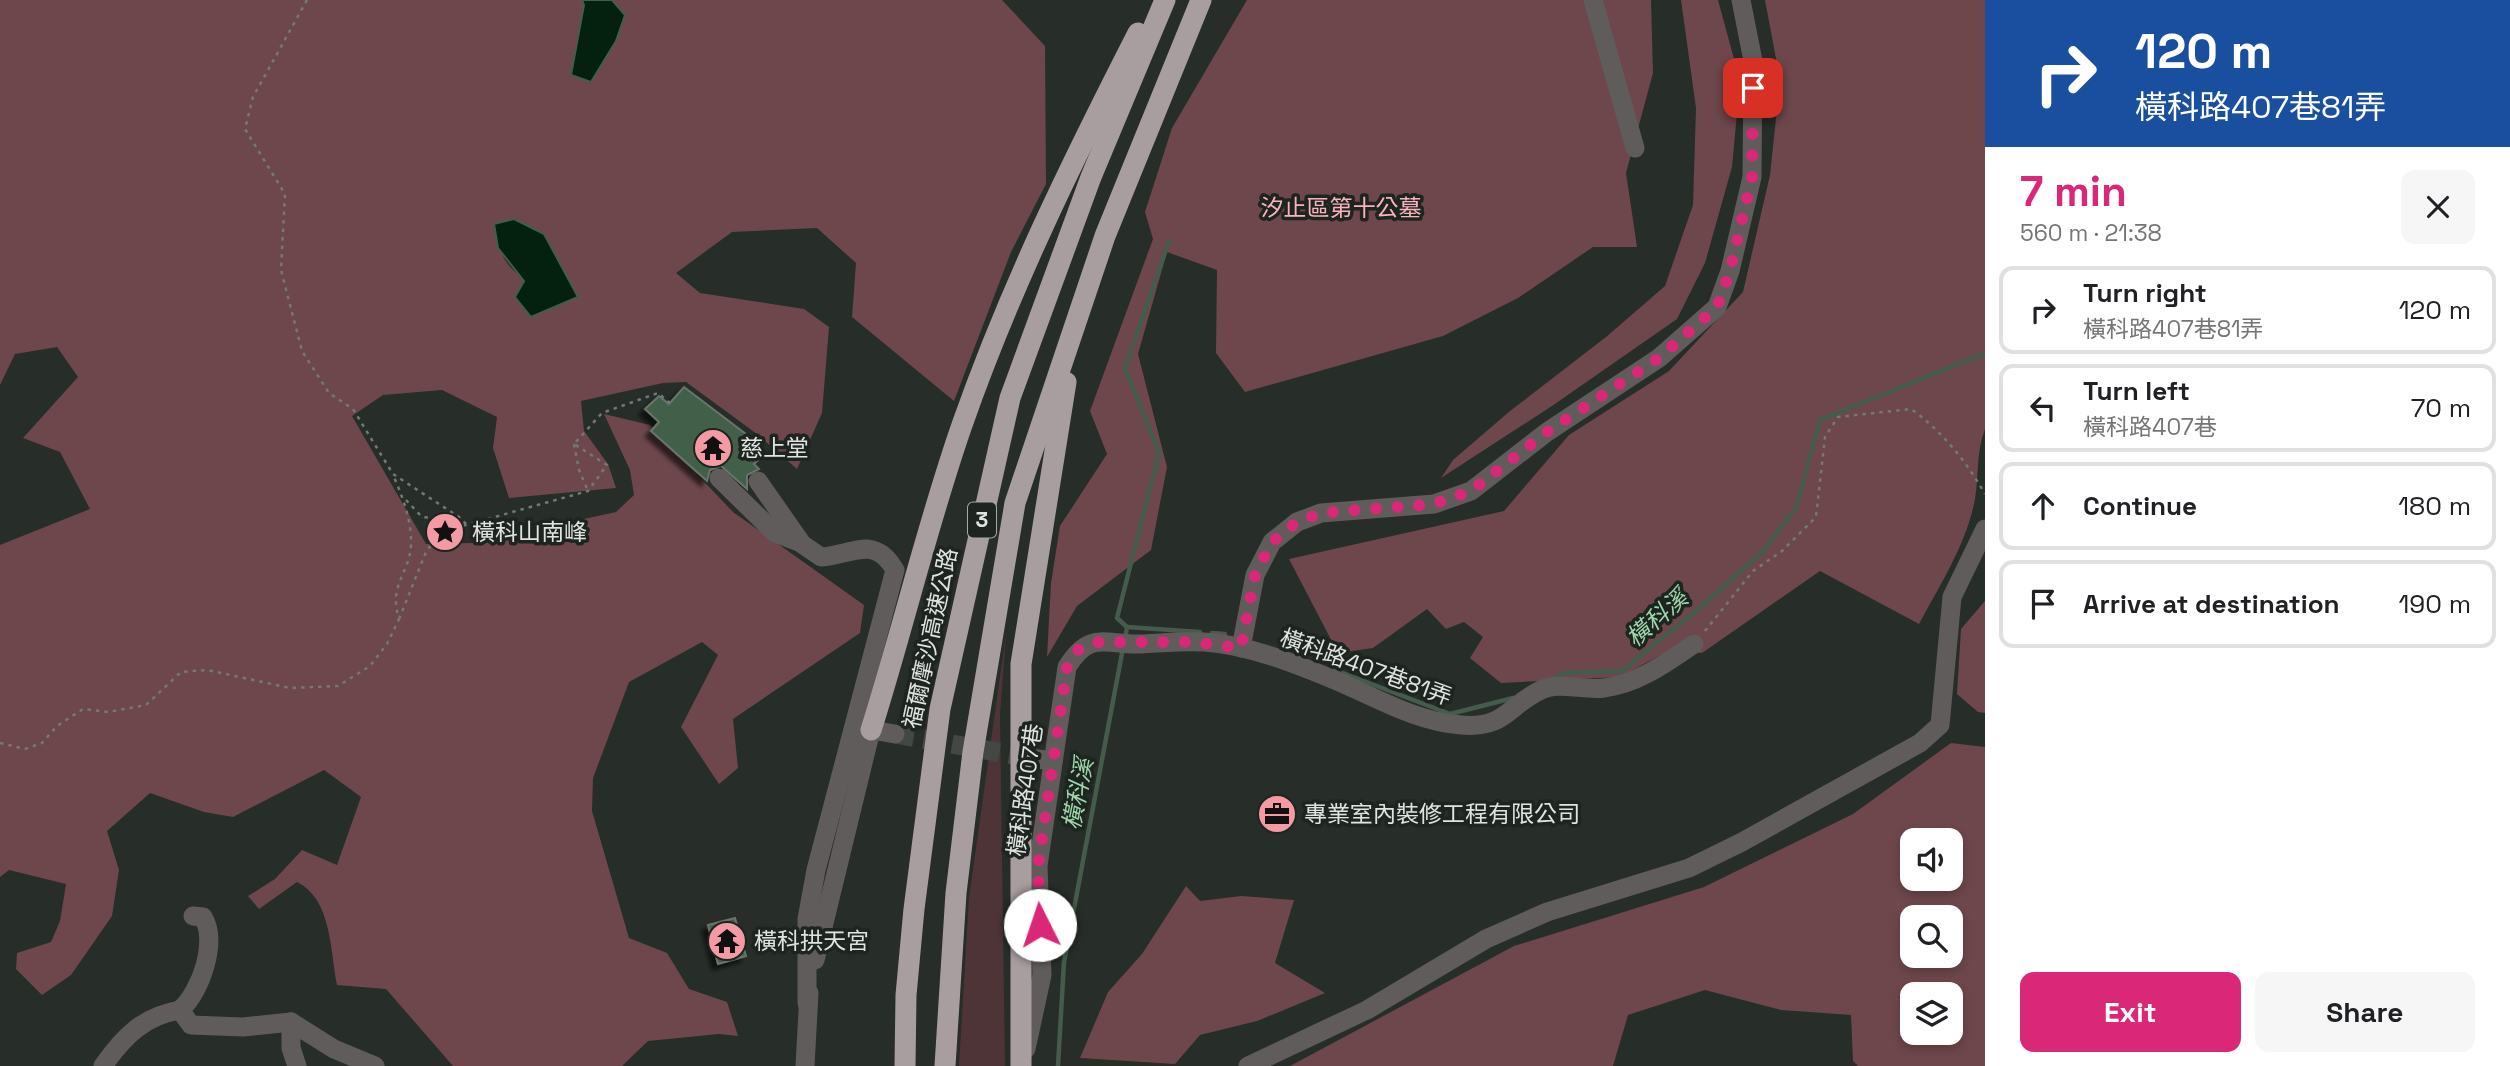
<!DOCTYPE html>
<meta charset="utf-8">
<style>
body{margin:0;font-family:"Space Grotesk","Noto Sans TC",sans-serif;background:#f6f6f6;color:#202124;height:100vh;display:flex;flex-direction:column;font-size:26px;white-space:nowrap}
*{box-sizing:border-box;margin:0}
p{font-size:23px;color:#757577}
.icon{flex:none;width:38px;height:38px;fill:none;stroke:currentColor;stroke-width:2;stroke-linecap:round;stroke-linejoin:round}
.map{position:relative;flex:1;overflow:hidden}
.sheet{display:flex;flex-direction:column;background:#fff;width:525px}
.sheet>*{flex:none}
.hud{background:#1a4fa0;color:#fff;overflow:hidden}
.tools{position:absolute;left:1900px;top:828px;display:grid;gap:14px}
.tools a{display:grid;place-items:center;width:63px;height:63px;border-radius:14px;background:#fff;box-shadow:0 4px 10px #0003;font-size:35px}
.pin{position:absolute;display:grid;place-items:center;width:60px;height:60px;color:#fff;margin:-30px;border-radius:14px;box-shadow:0 4px 10px #0006}
.me{position:absolute;width:77px;margin:-38px;rotate:356deg;stroke-linejoin:round;filter:drop-shadow(0 0 5px #0008)}
.turn{display:flex;align-items:center;gap:24px;height:147px;padding:0 35px;font-size:32px}
.turn .icon{width:91px;height:91px;stroke-width:2.5}
.turn b{display:block;font-size:49px;line-height:60px}
.round{display:grid;place-items:center;flex:none;width:74px;height:74px;border-radius:14px;background:#f6f6f6}
.head{display:flex;align-items:center;justify-content:space-between;height:119px;padding:0 35px}
h1{font-size:42px;font-weight:800;line-height:52px;color:#db2777}
.button{display:flex;gap:14px;margin-top:auto;padding:14px 35px}
.button a{flex:1;height:80px;border-radius:14px;background:#db2777;color:#fff;font-size:28px;font-weight:800;line-height:80px;text-align:center}
.button a+a{background:#f6f6f6;color:#202124}
ul{padding:0;list-style:none}
li{display:flex;align-items:center;gap:21px;height:88px;margin:0 14px 10px;padding:0 21px;border:4px solid #e0e0e0;border-radius:14px}
li div{flex:1}
li b{display:block;font-size:26px}
li em{font-style:normal}
main{display:flex;flex:1;min-height:0}
.map>svg:first-child{display:block}
.green{fill:#4f3437}
.forest{fill:#6d474b;fill-rule:evenodd}
.water{fill:#03210e;stroke:#455c4d;stroke-width:2}
.lines{fill:none;stroke-linecap:round;stroke-linejoin:round}
.stream{stroke:#455c4d;stroke-width:4.5}
.building{fill:#42614a;stroke:#6c736d;stroke-width:2;filter:url(#shadow)}
.minor-tunnel{stroke:#434845;stroke-width:19;stroke-dasharray:19 10;stroke-linecap:butt}
.path{stroke:#747976;stroke-width:2.5;stroke-dasharray:3.5 5;stroke-linecap:butt}
.minor{stroke:#615c5c;stroke-width:19}
.highway{stroke:#a99e9f;stroke-width:21}
.route{stroke:#db2777;stroke-width:12;stroke-dasharray:0 21.6}
.labels{text-anchor:middle;stroke-width:7;stroke-linejoin:round;paint-order:stroke}
.shield{fill:#1e241f;stroke:#a6aaa7;stroke-width:2}
.shield-label{font-size:21px;font-weight:bold;fill:#e0e4e1}
.park-label{font-size:23px;fill:#f9b3ba;stroke:#1e241f}
.poi-label{font-size:23px;fill:#e0e4e1;stroke:#1e241f;text-anchor:start}
.street-label{font-size:23px;fill:#e0e4e1;stroke:#1e241f}
.water-label{font-size:24px;font-style:italic;fill:#9fd7ac;stroke:#1e241f}
</style>
<main>
<div class="map">
<svg width="1985" height="1066" viewBox="0 0 1985 1066">
<defs>
<filter id="shadow"><feDropShadow dx="-5.5" dy="5.5" stdDeviation="2" flood-color="#0009"/></filter>
</defs>
<rect width="100%" height="100%" fill="#272d29"/>
<polygon class="green" points="1006,634 1000,715 1005,1066 959,1066 969,898"/>
<g class="forest">
<path d="M 0,0 L 582,0 L 584,5 L 625,15 L 612,0 L 1002,0 L 1045,46 L 1046,184 L 1011,252 L 954,401 L 852,317 L 856,263 L 817,228 L 732,232 L 676,273 L 700,293 L 804,309 L 829,327 L 822,413 L 797,469 L 757,434 L 686,382 L 663,383 L 581,401 L 584,431 L 608,464 L 616,488 L 509,498 L 493,448 L 497,417 L 442,390 L 383,395 L 352,416 L 426,544 L 473,543 L 616,512 L 634,495 L 630,470 L 604,414 L 650,425 L 733,512 L 864,605 L 860,633 L 733,719 L 738,768 L 719,784 L 681,727 L 718,655 L 702,642 L 629,682 L 593,778 L 592,811 L 629,938 L 667,953 L 689,989 L 727,1002 L 738,1036 L 719,1034 L 648,1041 L 622,1066 L 453,1066 L 386,989 L 337,985 C 330,951 332,899 297,882 L 259,909 L 248,896 L 275,879 L 302,850 L 337,865 L 361,797 L 324,770 L 233,817 L 204,812 L 150,793 L 107,831 L 119,870 L 112,916 L 71,975 L 42,995 L 16,969 L 17,953 L 51,942 L 60,921 L 66,884 L 9,870 L 0,877 L 0,545 L 90,509 L 60,452 L 23,438 L 78,377 L 57,347 L 15,354 L 0,385 ZM 497,230 L 578,297 C 539,285 499,280 497,230 Z"/>
<polygon points="1247,0 1651,0 1653,73 1626,173 1637,247 1593,247 1518,298 1443,336 1245,392 1216,353 1217,270 1167,252 1138,354 1167,467 1151,550 1077,606 1047,657 1051,583 1060,526 1107,454 1090,411 1153,239 1145,212 1172,128"/>
<polygon points="1681,0 1718,0 1740,81 1732,167 1705,263 1677,319 1552,406 1441,478 1453,460 1510,411 1606,337 1665,286 1693,205 1696,108"/>
<path d="M 1765,0 L 1985,0 L 1985,429 C 1976,452 1979,475 1975,499 C 1967,543 1940,585 1919,624 L 1820,571 L 1702,653 L 1666,652 L 1620,677 L 1501,683 L 1470,658 L 1483,637 L 1464,622 L 1446,629 L 1427,609 L 1373,648 L 1338,653 L 1289,559 L 1504,511 L 1569,435 L 1669,371 L 1743,292 L 1770,175 L 1780,80 Z"/>
<polygon points="1985,601 1985,713 1978,712 1957,694 1961,629"/>
<path d="M 1951,743 L 1985,747 L 1985,1066 L 1858,1066 L 1853,1061 L 1851,1015 L 1781,1010 L 1705,990 L 1628,1015 L 1613,1066 L 1290,1066 L 1514,946 L 1704,887 L 1853,814 ZM 1913,840 L 1951,840 L 1951,878 L 1913,878 ZM 1913,917 L 1951,917 L 1951,956 L 1913,956 ZM 1913,994 L 1951,994 L 1951,1032 L 1913,1032 Z"/>
<polygon points="1186,886 1200,901 1241,896 1294,900 1275,963 1325,993 1257,1021 1200,1035 1175,1064 1080,1058 1108,992 1142,954"/>
</g>
<g class="water">
<polygon points="582,0 612,0 625,15 616,41 591,82 571,75 584,5"/>
<polygon points="514,219 544,234 578,297 531,317 515,297 524,281 498,248 494,224"/>
</g>
<g class="lines">
<g class="stream">
<polyline points="1127,627 1117,618 1159,453 1125,368 1169,241"/>
<polyline points="1212,633 1225,634"/>
<polyline points="1125,640 1127,627 1200,632"/>
<polyline points="1335,670 1450,714 1513,698"/>
<polyline points="1552,679 1564,673 1622,671 1708,601 1764,550 1796,508 1820,420 1985,353"/>
<polyline points="1058,1066 1064,962 1123,648"/>
</g>
</g>
<g class="building">
<polygon points="684,387 751,438 760,458 754,464 759,469 747,475 747,489 721,466 710,470 707,481 651,431 659,422 645,409 659,396 669,404"/>
<polygon points="735,918 746,956 718,964 708,925"/>
</g>
<g class="lines">
<polyline class="minor-tunnel" points="895,734 1030,758"/>
<g class="path">
<polyline points="307,0 253,97 245,129 285,194 281,270 302,351 329,393 353,409 393,474 459,517 468,526"/>
<polyline points="574,444 579,470 588,491"/>
<path d="M 406,500 L 422,517 C 437,519 445,513 455,528"/>
<polyline points="399,619 426,552 435,540 455,528 588,491 607,465 574,444 602,413 658,393 670,403"/>
<path d="M 1705,631 L 1753,571 L 1782,551 L 1816,517 L 1825,437 L 1838,417 L 1911,409 C 1942,431 1966,461 1985,494"/>
<path d="M 0,743 L 25,749 L 42,743 L 57,726 L 83,709 L 108,712 L 146,705 L 181,672 L 207,670 L 290,688 L 338,686 L 370,666 L 387,644 L 399,619 C 388,584 410,574 411,544 C 412,521 402,495 393,475"/>
</g>
<g class="minor">
<polyline points="1593,0 1635,148"/>
<polyline points="719,478 775,533 801,543"/>
<path d="M 758,481 L 802,544 L 821,557 C 853,555 874,534 895,570 L 816,870 L 807,919 L 807,1003"/>
<polyline points="1241,648 1255,575 1272,542 1297,522 1321,513 1434,504 1471,491 1547,432 1659,358 1717,307 1730,271 1752,177 1753,61 1741,0"/>
<polyline points="860,728 895,734"/>
<polyline points="1030,758 1053,761"/>
<polyline points="815,960 871,730"/>
<polyline points="180,1010 191,1025 243,1027 291,1022"/>
<path d="M 180,1010 C 201,992 218,941 203,917 L 193,916"/>
<polyline points="291,1022 334,1049 375,1066"/>
<polyline points="291,1022 291,1048 297,1066"/>
<path d="M 1026,1049 L 1042,975 L 1038,866 L 1067,667 C 1090,630 1104,645 1141,644 C 1162,643 1183,641 1204,642 C 1249,645 1296,664 1337,681 C 1377,698 1417,722 1461,725 C 1506,729 1508,705 1541,690 C 1559,681 1585,691 1604,688 C 1638,684 1667,662 1694,644"/>
<path d="M 103,1066 C 124,1036 144,1016 180,1010"/>
<polyline points="805,1066 809,993"/>
<polyline points="1248,1066 1367,1010 1486,939 1547,912 1689,868 1742,842 1920,743 1940,725 1952,597 1985,529"/>
</g>
<g class="highway">
<path d="M 871,730 C 903,629 927,525 962,425 C 1010,288 1072,162 1138,33"/>
<polyline points="905,1066 906,995 914,909 940,709 1010,398 1091,177 1165,0"/>
<polyline points="945,1066 956,893 973,752 1015,503 1105,236 1201,0"/>
<polyline points="1021,1066 1021,664 1066,382"/>
</g>
</g>
<g class="lines">
<polyline class="route" points="1040,925 1038,866 1067,667 1079,649 1099,642 1192,642 1241,648 1255,575 1272,542 1297,522 1321,513 1434,504 1471,491 1547,432 1659,358 1717,307 1730,271 1752,177 1753,88"/>
</g>
<defs>
<symbol id="temple-disc" viewBox="-11 -11 22 22"><circle r="9.5" fill="#f49aa4" stroke="#1e241f"/><path d="M0-6L5-2H3V0L6.5 2.5H4V6H1.5V3h-3V6H-4V2.5H-6.5L-3 0V-2H-5Z" fill="#111"/></symbol>
<symbol id="sight-disc" viewBox="-11 -11 22 22"><circle r="9.5" fill="#f49aa4" stroke="#1e241f"/><path d="M0-6L1.8-2.2L6-1.7L2.9 1.2L3.7 5.4L0 3.3L-3.7 5.4L-2.9 1.2L-6-1.7L-1.8-2.2Z" fill="#111"/></symbol>
<symbol id="office-disc" viewBox="-11 -11 22 22"><circle r="9.5" fill="#f49aa4" stroke="#1e241f"/><path d="M-6-3h4V-5.5h4V-3h4V5H-6ZM-1-4.5V-3h2v-1.5ZM-6 0V1H6V0Z" fill="#111"/></symbol>
</defs>
<g fill-rule="evenodd">
<use href="#temple-disc" x="691" y="426" width="44" height="44"/>
<use href="#sight-disc" x="423" y="510" width="44" height="44"/>
<use href="#office-disc" x="1255" y="792" width="44" height="44"/>
<use href="#temple-disc" x="705" y="919" width="44" height="44"/>
</g>
<g class="labels">
<rect class="shield" x="968" y="502.5" width="28" height="35" rx="5"/>
<g class="shield-label">
<text x="982" y="527">3</text>
</g>
<g class="park-label">
<text x="1341" y="216">汐止區第十公墓</text>
</g>
<g class="poi-label">
<text x="740" y="456">慈上堂</text>
<text x="472" y="540">橫科山南峰</text>
<text x="1304" y="822">專業室內裝修工程有限公司</text>
<text x="754" y="949">橫科拱天宮</text>
</g>
<g class="street-label">
<text transform="translate(930 638) rotate(-78)" y="8">福爾摩沙高速公路</text>
<text transform="translate(1366 667) rotate(20)" y="8">橫科路407巷81弄</text>
<text transform="translate(1025 790) rotate(-82)" y="8">橫科路407巷</text>
</g>
<g class="water-label">
<text transform="translate(1657 618) rotate(-41)" y="8">橫科溪</text>
<text transform="translate(1078 794) rotate(-79)" y="8">橫科溪</text>
</g>
</g>
</svg>
<div class="tools">
<a><svg class="icon" aria-label="sound" viewBox="0 0 24 24"><path d="M4 9h4l5-4v14l-5-4H4zM17 9q2 3 0 6"/></svg></a>
<a><svg class="icon" aria-label="search" viewBox="0 0 24 24"><circle cx="10" cy="10" r="6"/><path d="M15 15l6 6"/></svg></a>
<a><svg class="icon" aria-label="layers" viewBox="0 0 24 24"><path d="M12 4l9 5-9 5-9-5zM3 14l9 5 9-5"/></svg></a>
</div>
<div class="pin" style="left:1753px;top:88px;background:#d93025"><svg class="icon" aria-label="arrive" viewBox="0 0 24 24"><path d="M6 21V4h12l-3 4 3 4H6"/></svg></div>
<svg class="me" style="left:1040px;top:925px" viewBox="-20 -20 40 40"><circle r="19" fill="#fff"/><path d="M0-13L10 11 0 6-10 11z" fill="#db2777"/></svg>
</div>
<section class="sheet">
<div class="hud">
<div class="turn"><svg class="icon" aria-label="right" viewBox="0 0 24 24"><path d="M7 20v-9h11M14 6l5 5-5 5"/></svg><div><b>120 m</b>橫科路407巷81弄</div></div>
</div>
<div class="head"><div><h1>7 min</h1><p>560 m · 21:38</p></div><a class="round"><svg class="icon" aria-label="close" viewBox="0 0 24 24"><path d="M6 6l12 12M18 6L6 18"/></svg></a></div>
<ul>
<li><svg class="icon" aria-label="right" viewBox="0 0 24 24"><path d="M7 20v-9h11M14 6l5 5-5 5"/></svg><div><b>Turn right</b><p>橫科路407巷81弄</p></div><em>120 m</em></li>
<li><svg class="icon" aria-label="left" viewBox="0 0 24 24"><path d="M17 20v-9H6M10 6l-5 5 5 5"/></svg><div><b>Turn left</b><p>橫科路407巷</p></div><em>70 m</em></li>
<li><svg class="icon" aria-label="ahead" viewBox="0 0 24 24"><path d="M12 20V5M6 11l6-6 6 6"/></svg><div><b>Continue</b></div><em>180 m</em></li>
<li><svg class="icon" aria-label="arrive" viewBox="0 0 24 24"><path d="M6 21V4h12l-3 4 3 4H6"/></svg><div><b>Arrive at destination</b></div><em>190 m</em></li>
</ul>
<div class="button"><a>Exit</a><a>Share</a></div>
</section>
</main>
